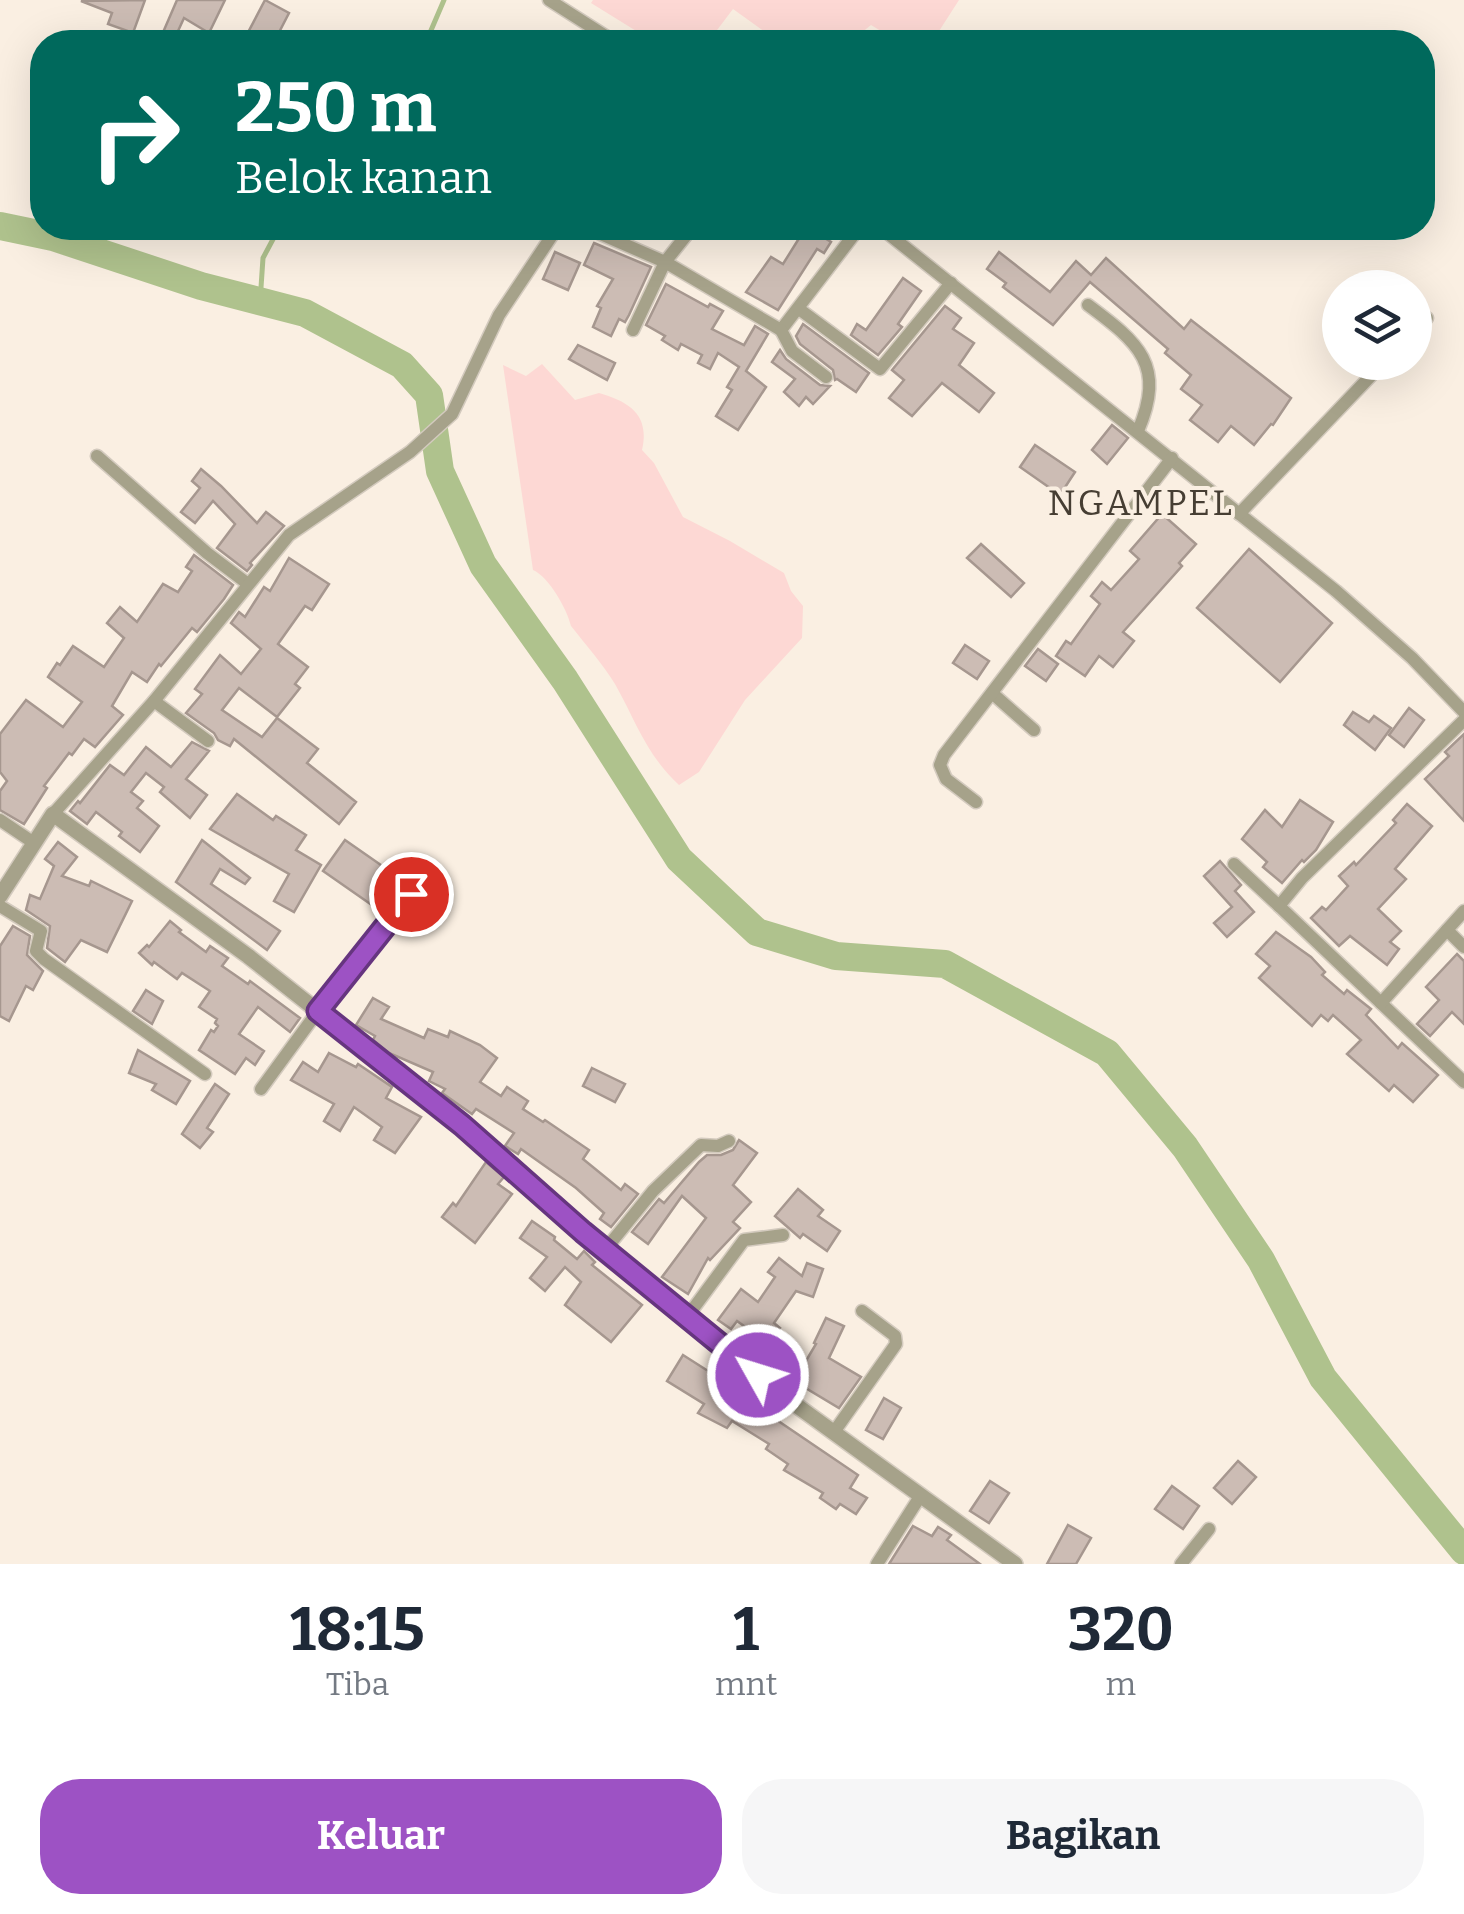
<!DOCTYPE html>
<html lang="id">
<style>
body{margin:0;font-family:Bitter,serif;background:#f6f6f7;color:#1f2937;height:100vh;display:flex;flex-direction:column;font-size:38px;white-space:nowrap}
*{box-sizing:border-box;margin:0}
p{font-size:32px;color:#747a83}
.icon{flex:none;width:55px;height:55px;fill:none;stroke:currentColor;stroke-width:2;stroke-linecap:round;stroke-linejoin:round}
.map{position:relative;height:1564px;overflow:hidden}
.side{display:flex;flex-direction:column;background:#fff;flex:1}
.side>*{flex:none}
.top-card{position:absolute;left:30px;top:30px;width:1405px;height:210px;border-radius:40px;box-shadow:0 10px 40px #0002;background:#00695c;color:#fff;overflow:hidden}
.fabs{position:absolute;left:1322px;top:270px;display:grid;gap:20px}
.fabs a{display:grid;place-items:center;width:110px;height:110px;border-radius:50%;background:#fff;box-shadow:0 10px 40px #0002;font-size:50px}
.pin{position:absolute;display:grid;place-items:center;width:85px;height:85px;color:#fff;margin:-42px;border:5px solid #fff;border-radius:50%;box-shadow:0 2px 10px #0007}
.me{position:absolute;width:110px;margin:-55px;rotate:309deg;stroke-linejoin:round;filter:drop-shadow(0 0 8px #0008)}
.turn{display:flex;align-items:center;gap:35px;height:210px;padding:0 40px;font-size:45px}
.turn .icon{width:130px;height:130px;stroke-width:2.5}
.turn b{display:block;font-size:70px;line-height:85px}
.eta{display:flex;justify-content:space-evenly;align-items:center;height:170px;text-align:center}
.eta b{font-size:60px;font-weight:700;line-height:70px}
.action{display:flex;gap:20px;margin-top:auto;padding:20px 40px}
.action a{flex:1;height:115px;border-radius:40px;background:#9d52c4;color:#fff;font-size:40px;font-weight:700;line-height:115px;text-align:center}
.action a+a{background:#f6f6f7;color:#1f2937}
.map>svg:first-child{display:block}
.green{fill:#fdd8d4}
.lines{fill:none;stroke-linecap:round;stroke-linejoin:round}
.stream{stroke:#afc28d;stroke-width:5}
.river{stroke:#afc28d;stroke-width:28}
.building{fill:#ccbcb4;stroke:#a6978f;stroke-width:2.5}
.minor-casing{stroke:#d3cabe;stroke-width:15}
.tertiary-casing{stroke:#d3cabe;stroke-width:18}
.minor{stroke:#a6a28a;stroke-width:12}
.tertiary{stroke:#a6a28a;stroke-width:15}
.route-casing{stroke:#66357f;stroke-width:25}
.route{stroke:#9d52c4;stroke-width:18}
.labels{text-anchor:middle;stroke-width:8;stroke-linejoin:round;paint-order:stroke}
.quarter-label{font-size:35px;letter-spacing:2.5px;fill:#463e33;stroke:#faefe2}
</style>
<div class="map">
<svg width="1464" height="1564" viewBox="0 0 1464 1564">
<rect width="100%" height="100%" fill="#faefe2"/>
<g class="green">
<polygon points="593,0 959,0 932,42 899,42 871,25 850,42 779,42 733,9 708,42 654,42 591,3"/>
<path d="M 542,364 L 575,400 L 599,393 C 630,402 650,415 642,450 L 654,463 L 683,517 L 730,541 L 784,573 L 791,591 L 803,606 L 802,638 L 745,700 L 699,772 L 679,785 C 645,753 637,723 615,684 C 602,663 586,645 571,626 C 567,609 549,577 533,570 L 503,365 L 526,376 Z"/>
</g>
<g class="lines">
<g class="stream">
<polyline points="426,42 444,0"/>
<polyline points="260,302 263,258 279,228"/>
</g>
<polyline class="river" points="0,226 53,237 201,286 305,313 402,365 429,395 440,471 483,565 565,680 679,859 757,932 836,956 945,964 1107,1053 1185,1147 1261,1260 1323,1378 1464,1551"/>
</g>
<g class="building">
<polygon points="145,0 133,33 108,24 112,13 81,1"/>
<polygon points="177,0 225,0 209,33 184,18 173,42 161,37"/>
<polygon points="265,0 289,13 274,42 243,42"/>
<polygon points="781,228 809,228 831,242 824,253 817,249 778,310 746,292 771,257 783,264 798,240"/>
<polygon points="594,243 651,267 629,315 625,322 619,319 611,336 593,327 601,308 597,306 613,279 584,265"/>
<polygon points="555,252 580,263 568,290 543,279"/>
<polygon points="999,252 1050,292 1076,261 1091,275 1106,258 1184,329 1191,320 1291,398 1273,425 1271,424 1254,445 1231,426 1218,442 1190,420 1202,405 1181,389 1191,375 1165,353 1168,349 1090,282 1053,325 1003,287 1006,283 987,269"/>
<polygon points="903,278 921,291 898,324 902,327 878,355 851,335 857,324 866,330"/>
<polygon points="666,284 708,307 710,304 723,311 712,329 744,345 755,326 768,334 746,371 766,387 738,430 716,416 732,390 727,387 739,367 718,353 710,369 698,363 702,355 681,344 678,350 662,340 665,336 646,325"/>
<polygon points="945,306 961,318 953,329 974,343 959,365 994,393 979,412 942,383 912,416 889,398 904,380 892,370"/>
<polygon points="803,324 869,373 856,392 837,379 835,380 833,370 800,344 796,336"/>
<polygon points="578,345 615,363 607,380 569,359"/>
<polygon points="780,350 786,359 820,385 830,386 813,404 806,397 799,406 784,392 795,379 772,362"/>
<polygon points="1112,425 1128,438 1107,464 1092,450"/>
<polygon points="1035,445 1075,472 1060,495 1020,467"/>
<polygon points="201,469 221,486 257,523 266,512 284,526 250,563 252,565 247,571 217,548 235,524 213,501 195,523 181,512 200,488 192,481"/>
<polygon points="1162,514 1196,544 1179,563 1182,566 1123,632 1134,641 1113,667 1099,656 1085,676 1056,656 1066,641 1071,644 1100,604 1091,596 1102,582 1111,590 1139,559 1130,551"/>
<polygon points="981,544 1024,583 1011,597 967,558"/>
<polygon points="1249,549 1332,623 1280,682 1197,608"/>
<polygon points="194,555 233,585 224,599 197,632 192,628 161,666 159,664 147,682 132,672 112,706 123,715 95,747 84,739 72,755 69,753 44,786 47,788 24,824 0,810 0,791 7,781 0,772 0,734 26,700 63,727 82,702 48,677 57,663 60,665 73,646 104,667 124,638 107,623 120,607 137,622 163,584 178,592 192,571 186,567"/>
<polygon points="289,558 329,584 312,610 305,606 278,644 308,667 295,684 300,688 277,717 239,688 222,710 262,737 277,718 318,749 307,763 356,802 339,824 234,739 230,746 218,740 214,733 186,713 202,694 195,689 220,655 241,674 261,649 231,623 239,612 245,617 264,587 270,591"/>
<polygon points="965,645 989,661 977,679 953,663"/>
<polygon points="1038,649 1058,664 1046,681 1025,666"/>
<polygon points="1409,708 1424,720 1404,747 1389,735"/>
<polygon points="1353,712 1369,722 1374,716 1391,728 1375,750 1344,725"/>
<polygon points="1464,734 1464,821 1425,779 1449,756 1445,752"/>
<polygon points="192,742 209,751 186,779 207,795 190,818 160,792 164,787 146,773 131,792 143,801 137,808 159,826 140,852 119,836 122,832 96,812 87,824 70,811 78,801 80,803 110,765 124,775 146,747 171,767"/>
<polygon points="237,794 273,820 276,816 306,835 296,850 321,865 294,912 274,901 289,874 210,829"/>
<polygon points="1300,800 1333,822 1316,850 1304,862 1302,860 1282,883 1263,867 1267,862 1242,839 1265,810 1282,827"/>
<polygon points="1407,804 1432,826 1395,869 1406,879 1378,909 1401,931 1390,942 1399,949 1387,965 1350,936 1339,946 1311,918 1322,907 1326,910 1348,886 1339,876 1354,862 1356,865 1396,823 1393,820"/>
<polygon points="202,840 250,878 245,884 220,869 211,884 280,931 267,950 176,882"/>
<polygon points="345,840 401,879 379,910 323,871"/>
<polygon points="58,842 77,857 62,876 89,886 91,881 132,901 107,952 81,940 65,962 47,948 50,926 26,910 30,895 40,899 54,866 45,859"/>
<polygon points="1220,861 1241,885 1235,891 1254,912 1227,937 1214,923 1232,907 1204,876"/>
<polygon points="170,921 181,930 179,932 206,952 210,946 228,958 222,966 248,984 250,981 300,1018 290,1032 258,1007 239,1034 264,1051 255,1065 246,1058 235,1074 199,1050 211,1030 214,1032 218,1026 215,1023 217,1019 199,1007 210,991 182,973 177,979 154,962 152,965 139,953 147,945 149,947"/>
<polygon points="13,926 30,936 27,955 43,971 33,990 26,986 9,1021 0,1016 0,946"/>
<polygon points="1276,932 1311,957 1325,972 1322,975 1344,994 1347,990 1371,1009 1366,1015 1398,1048 1402,1043 1438,1075 1413,1102 1394,1085 1389,1091 1347,1054 1361,1040 1333,1015 1328,1021 1321,1015 1312,1026 1259,978 1270,966 1256,954"/>
<polygon points="1457,954 1464,961 1464,1024 1452,1012 1430,1036 1417,1024 1439,1000 1426,987"/>
<polygon points="146,990 163,1001 152,1024 133,1011"/>
<polygon points="373,998 389,1007 381,1019 424,1038 428,1029 448,1037 450,1031 480,1045 497,1058 480,1082 501,1096 507,1087 528,1101 523,1109 543,1122 545,1120 589,1150 583,1159 621,1190 625,1184 638,1194 611,1227 600,1219 604,1213 576,1188 521,1149 518,1154 505,1146 514,1133 476,1109 472,1114 442,1093 445,1089 429,1081 433,1072 389,1053 373,1040 375,1036 356,1025"/>
<polygon points="138,1050 190,1081 176,1104 152,1090 156,1084 129,1073"/>
<polygon points="329,1053 356,1067 358,1064 392,1087 386,1098 421,1117 395,1153 374,1140 382,1127 354,1107 340,1131 324,1121 334,1104 291,1080 303,1062 318,1072"/>
<polygon points="592,1068 625,1084 615,1102 583,1086"/>
<polygon points="215,1084 229,1094 207,1128 213,1132 200,1148 182,1134"/>
<polygon points="739,1140 757,1153 733,1185 751,1202 733,1222 740,1228 710,1260 708,1258 688,1294 662,1277 706,1218 682,1196 648,1244 632,1232 659,1199 664,1203 699,1162 707,1155 721,1155 733,1150"/>
<polygon points="486,1162 504,1177 498,1184 512,1194 475,1243 442,1217 453,1203 456,1206"/>
<polygon points="798,1189 823,1210 818,1216 840,1231 827,1251 803,1234 800,1238 775,1216"/>
<polygon points="532,1221 555,1237 554,1240 577,1259 584,1251 595,1262 592,1265 642,1305 611,1342 565,1305 581,1282 565,1267 545,1291 530,1278 547,1257 520,1238"/>
<polygon points="779,1258 802,1276 807,1263 823,1269 813,1297 796,1291 774,1323 780,1328 769,1344 737,1321 731,1329 718,1320 741,1289 758,1302 775,1277 768,1272"/>
<polygon points="826,1318 844,1326 829,1358 861,1377 839,1408 794,1381 816,1344 814,1343"/>
<polygon points="683,1355 719,1378 721,1374 735,1382 733,1385 770,1410 768,1414 858,1475 850,1488 867,1498 856,1514 840,1504 836,1509 820,1498 823,1493 784,1470 788,1464 766,1449 769,1444 732,1421 727,1428 698,1413 704,1404 667,1381"/>
<polygon points="884,1398 901,1408 883,1439 866,1430"/>
<polygon points="1238,1461 1256,1477 1232,1504 1214,1488"/>
<polygon points="990,1481 1009,1493 989,1523 970,1511"/>
<polygon points="1172,1486 1199,1506 1183,1529 1155,1509"/>
<polygon points="1068,1525 1091,1538 1076,1564 1047,1564"/>
<polygon points="913,1526 932,1536 938,1527 951,1535 947,1540 980,1564 889,1564"/>
</g>
<g class="lines">
<defs>
<g id="minor">
<polyline points="549,0 615,42"/>
<polyline points="587,228 665,262 781,330 859,228"/>
<polyline points="881,228 1336,591 1412,658 1464,712"/>
<path d="M 1088,305 C 1139,343 1166,365 1138,431"/>
<polyline points="799,309 880,369 951,283"/>
<polyline points="633,330 665,262 692,228"/>
<polyline points="781,330 792,351 826,377"/>
<polyline points="1415,330 1427,318"/>
<polyline points="97,456 207,553 248,584"/>
<polyline points="1239,514 1384,362"/>
<polyline points="992,693 1034,730"/>
<polyline points="154,701 208,741"/>
<polyline points="1464,720 1302,878 1279,906 1464,1082"/>
<polyline points="976,802 946,779 940,765 944,755 1172,458"/>
<polyline points="53,814 154,701 289,535 410,452 452,414 499,315 557,228"/>
<polyline points="0,820 34,843"/>
<polyline points="1234,864 1279,906"/>
<polyline points="0,906 41,931 36,951 44,959 205,1074"/>
<polyline points="1447,930 1464,947"/>
<polyline points="1381,1003 1464,911"/>
<polyline points="261,1089 318,1011 411,894"/>
<polyline points="605,1250 653,1191 701,1145 718,1146 729,1141"/>
<polyline points="687,1317 744,1240 783,1235"/>
<polyline points="834,1432 896,1344 895,1336 862,1311"/>
<polyline points="877,1564 921,1495"/>
<polyline points="1181,1564 1209,1529"/>
</g>
<polyline id="tertiary" points="0,896 53,814 248,956 462,1125 583,1232 789,1400 1015,1564"/>
</defs>
<use href="#minor" class="minor-casing"/>
<use href="#tertiary" class="tertiary-casing"/>
<use href="#minor" class="minor"/>
<use href="#tertiary" class="tertiary"/>
</g>
<g class="lines">
<defs>
<polyline id="route" points="411,894 318,1011 462,1125 583,1232 758,1375"/>
</defs>
<use href="#route" class="route-casing"/>
<use href="#route" class="route"/>
</g>
<g class="labels">
<g class="quarter-label">
<text x="1141" y="515">NGAMPEL</text>
</g>
</g>
</svg>
<div class="fabs">
<a><svg class="icon" aria-label="layers" viewBox="0 0 24 24"><path d="M12 4l9 5-9 5-9-5zM3 14l9 5 9-5"/></svg></a>
</div>
<div class="pin" style="left:411px;top:894px;background:#d93025"><svg class="icon" aria-label="arrive" viewBox="0 0 24 24"><path d="M6 21V4h12l-3 4 3 4H6"/></svg></div>
<svg class="me" style="left:758px;top:1375px" viewBox="-20 -20 40 40"><circle r="17" fill="#9d52c4" stroke="#fff" stroke-width="3"/><path d="M0-11L8 9 0 5-8 9z" fill="#fff"/></svg>
<div class="top-card">
<div class="turn"><svg class="icon" aria-label="right" viewBox="0 0 24 24"><path d="M7 20v-9h11M14 6l5 5-5 5"/></svg><div><b>250 m</b>Belok kanan</div></div>
</div>
</div>
<section class="side">
<div class="eta">
<div><b>18:15</b><p>Tiba</p></div>
<div><b>1</b><p>mnt</p></div>
<div><b>320</b><p>m</p></div>
</div>
<div class="action"><a>Keluar</a><a>Bagikan</a></div>
</section>
